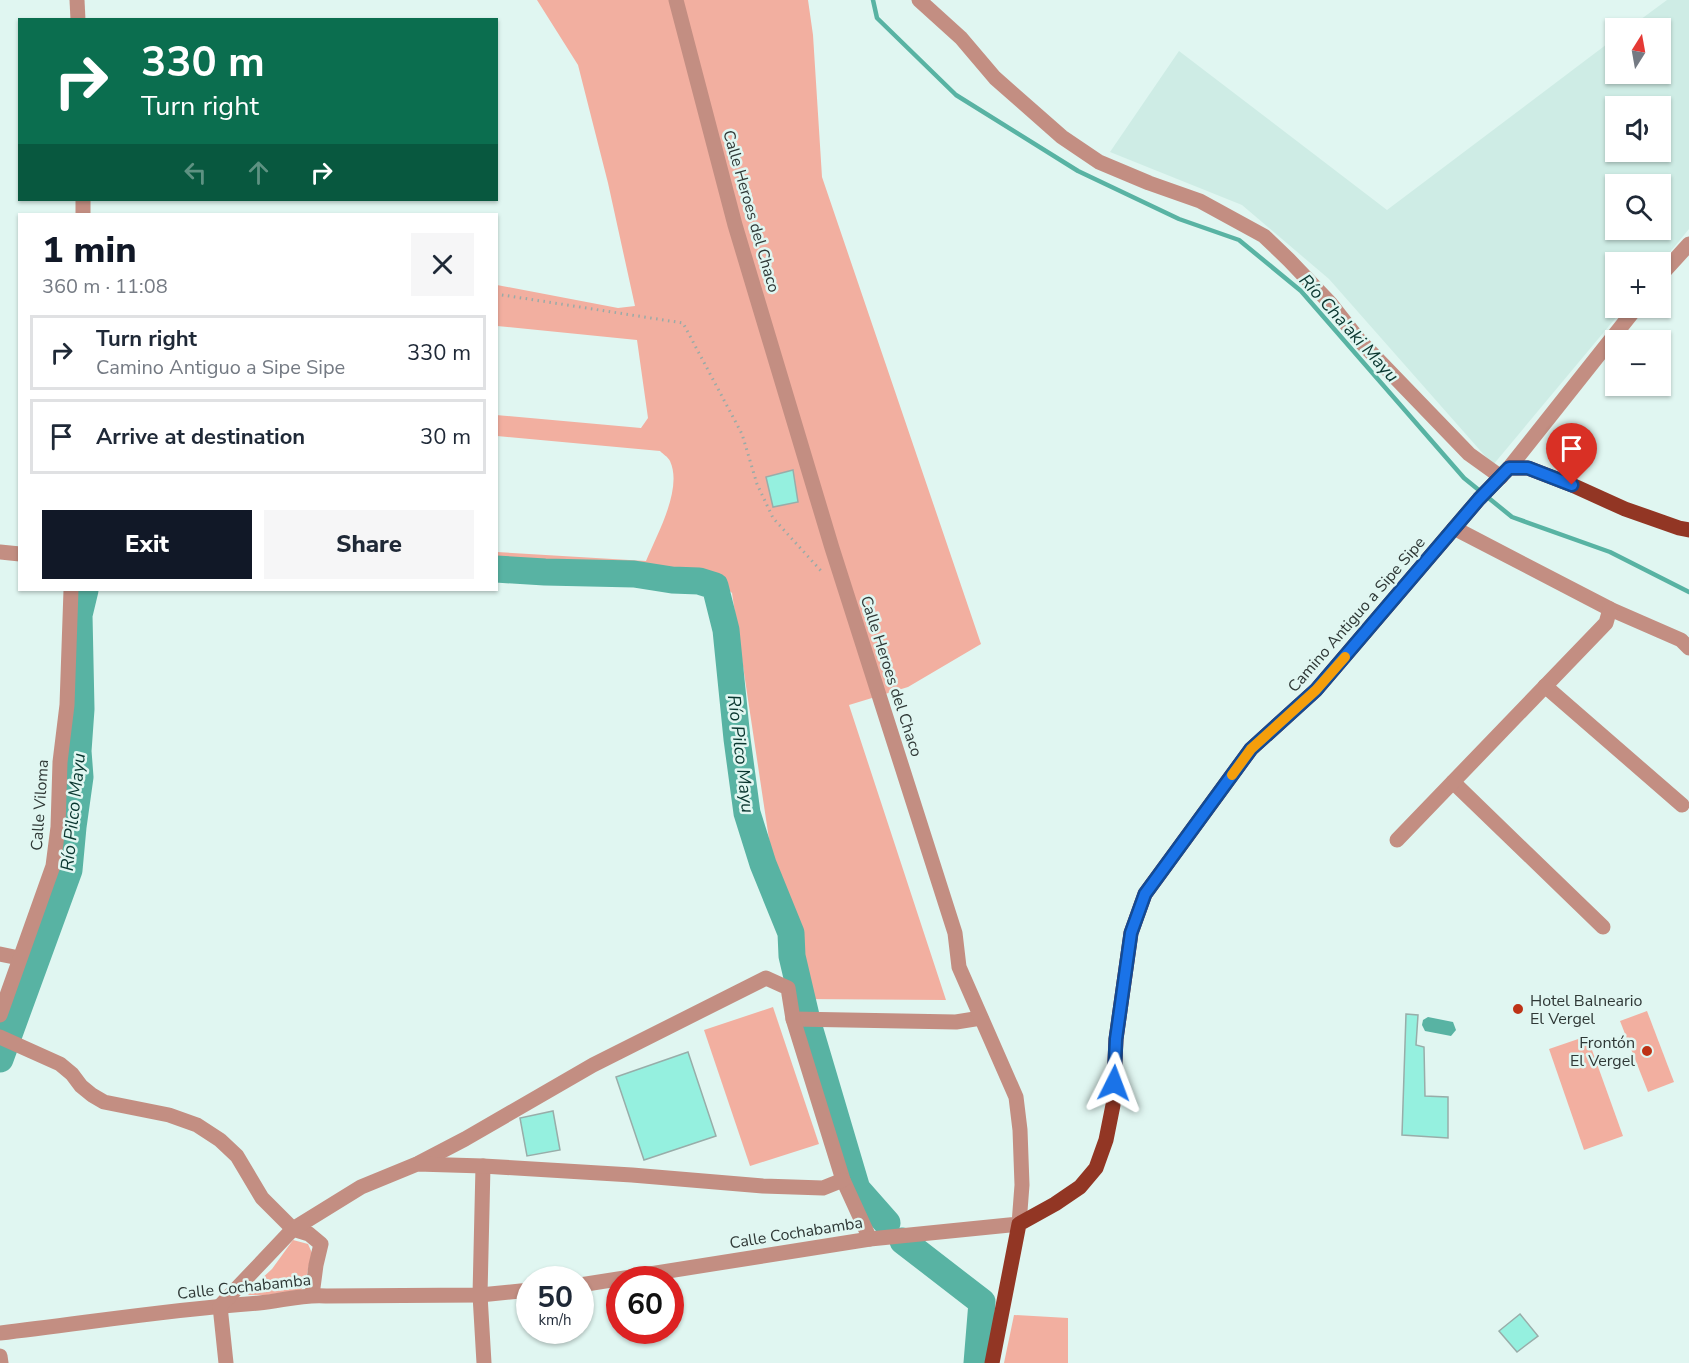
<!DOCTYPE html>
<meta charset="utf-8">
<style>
body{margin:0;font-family:"Nunito Sans",sans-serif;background:#f6f6f7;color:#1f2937;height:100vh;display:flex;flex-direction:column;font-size:22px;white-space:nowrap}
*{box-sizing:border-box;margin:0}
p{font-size:20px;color:#747a83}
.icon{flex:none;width:33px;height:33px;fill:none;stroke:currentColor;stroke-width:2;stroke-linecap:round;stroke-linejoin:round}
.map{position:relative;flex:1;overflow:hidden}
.details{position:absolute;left:18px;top:213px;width:480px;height:378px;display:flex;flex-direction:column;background:#fff;border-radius:0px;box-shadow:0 2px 4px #0004}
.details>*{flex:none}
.guide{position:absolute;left:18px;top:18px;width:480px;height:183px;border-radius:0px;box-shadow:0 2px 4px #0004;background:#0b6e4f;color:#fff;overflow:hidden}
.needle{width:39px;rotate:11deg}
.controls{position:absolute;left:1605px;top:18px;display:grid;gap:12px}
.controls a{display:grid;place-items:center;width:66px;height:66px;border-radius:0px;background:#fff;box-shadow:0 2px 4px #0004;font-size:30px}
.speed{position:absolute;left:516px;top:1266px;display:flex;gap:12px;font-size:30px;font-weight:700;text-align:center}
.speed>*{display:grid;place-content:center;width:78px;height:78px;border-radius:50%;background:#fff;box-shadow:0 2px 4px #0004;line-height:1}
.speed small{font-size:15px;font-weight:400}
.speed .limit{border:9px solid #d22;background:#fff;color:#111}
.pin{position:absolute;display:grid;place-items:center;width:51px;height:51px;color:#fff;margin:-62px -26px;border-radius:50% 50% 50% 0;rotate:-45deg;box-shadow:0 0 6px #0007}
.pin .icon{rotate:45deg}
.me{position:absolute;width:66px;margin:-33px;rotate:3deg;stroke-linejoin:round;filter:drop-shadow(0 0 4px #0008)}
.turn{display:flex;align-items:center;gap:21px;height:126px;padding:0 24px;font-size:27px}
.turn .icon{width:78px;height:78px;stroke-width:2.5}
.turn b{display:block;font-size:42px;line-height:51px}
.lanes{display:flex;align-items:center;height:57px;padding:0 24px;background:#0003;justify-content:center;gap:30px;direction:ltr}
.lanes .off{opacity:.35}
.round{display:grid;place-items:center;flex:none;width:63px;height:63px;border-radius:0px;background:#f6f6f7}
.overview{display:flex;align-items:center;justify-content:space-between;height:102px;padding:0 24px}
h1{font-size:36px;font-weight:800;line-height:45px;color:#111827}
.action{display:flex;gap:12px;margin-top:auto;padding:12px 24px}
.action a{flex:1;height:69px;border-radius:0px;background:#111827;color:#fff;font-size:24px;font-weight:800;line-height:69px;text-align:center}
.action a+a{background:#f6f6f7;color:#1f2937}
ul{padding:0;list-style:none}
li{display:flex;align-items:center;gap:18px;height:75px;margin:0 12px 9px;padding:0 12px;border:3px solid #e0e1e3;border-radius:0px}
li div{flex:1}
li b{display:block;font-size:22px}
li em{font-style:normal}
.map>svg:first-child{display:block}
.built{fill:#ceece5;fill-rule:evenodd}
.green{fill:#f2afa0}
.water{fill:#58b3a3}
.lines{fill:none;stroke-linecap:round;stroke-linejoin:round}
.stream{stroke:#58b3a3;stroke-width:4.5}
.river{stroke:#58b3a3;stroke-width:27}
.building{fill:#95f0df;stroke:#98ada9;stroke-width:1.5}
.path{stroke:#9aaba7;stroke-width:3;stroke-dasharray:1.5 4.5;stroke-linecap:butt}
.minor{stroke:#c38e82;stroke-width:15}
.major{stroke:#923624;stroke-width:15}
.route-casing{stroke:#114b97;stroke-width:15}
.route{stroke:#1a73e8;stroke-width:10}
.slow{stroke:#f59e0b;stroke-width:10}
.poi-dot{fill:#bd3216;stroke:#e0f6f1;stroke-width:2}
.labels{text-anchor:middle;stroke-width:5;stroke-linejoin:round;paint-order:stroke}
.street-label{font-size:16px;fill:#2f3836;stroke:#e0f6f1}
.poi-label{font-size:16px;fill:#2f3836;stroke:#e0f6f1;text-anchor:start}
.water-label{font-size:18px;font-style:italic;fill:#09362f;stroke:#e0f6f1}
</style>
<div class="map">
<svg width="1689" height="1363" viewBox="0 0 1689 1363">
<rect width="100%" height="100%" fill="#e0f6f1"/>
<path class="built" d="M 1667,0 L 1689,0 L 1689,229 L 1661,263 L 1616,262 L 1616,308 L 1624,308 L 1493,465 L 1329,279 L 1242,205 L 1110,152 L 1179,51 L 1387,210 L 1615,38 L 1616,74 L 1660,74 L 1660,28 L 1629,28 ZM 1616,106 L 1660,106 L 1660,152 L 1616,152 ZM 1616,184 L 1660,184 L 1660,230 L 1616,230 Z"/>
<g class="green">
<path d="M 537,0 L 808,0 L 813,35 L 822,177 L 981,644 L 908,687 L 849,705 L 946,1000 L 802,999 L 769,839 L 732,593 L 722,584 L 672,580 L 634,574 L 545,572 L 497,569 L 497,552 L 646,561 C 657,534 683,489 670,461 C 668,457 663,454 660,451 L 497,436 L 496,415 L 641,428 L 648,418 L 637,340 L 497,326 L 497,285 L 618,308 L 635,306 L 608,183 L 578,65 Z"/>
<polygon points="773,1007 819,1144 750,1166 704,1030"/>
<polygon points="1647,1011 1674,1082 1648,1092 1620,1021"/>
<polygon points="1587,1036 1623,1136 1584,1150 1549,1049"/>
<polygon points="293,1240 308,1244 312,1253 305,1282 301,1290 267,1295 248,1295 259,1281 272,1269"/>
<polygon points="1014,1315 1068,1318 1068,1363 1004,1363"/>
</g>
<polygon class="water" points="1428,1017 1453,1022 1456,1030 1451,1036 1425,1031 1422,1025 1423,1020"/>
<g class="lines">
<polyline class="stream" points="873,0 877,18 956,95 1078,171 1179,219 1239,240 1301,291 1464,478 1512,517 1610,552 1689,592"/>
<g class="river">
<polyline points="496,569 545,572 634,574 672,580 699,581 715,586 726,630 737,739 747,813 763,864 791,933 792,956 807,1020 857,1189 887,1223"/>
<polyline points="0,1059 69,870 73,827 80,777 78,751 81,709 79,615 85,590"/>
<polyline points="903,1241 982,1302 977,1363"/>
</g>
</g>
<g class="building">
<polygon points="793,470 798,502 773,507 766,477"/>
<polygon points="1406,1014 1418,1015 1416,1045 1424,1047 1425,1096 1448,1097 1448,1138 1402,1135"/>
<polygon points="688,1052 716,1136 644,1160 616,1077"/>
<polygon points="553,1111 560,1150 527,1156 520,1118"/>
<polygon points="1520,1314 1538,1336 1517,1352 1499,1331"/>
</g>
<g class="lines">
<polyline class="path" points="496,294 683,323 742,434 757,484 773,518 823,573"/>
<g class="minor">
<polyline points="77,0 78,20"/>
<polyline points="919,0 961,38 995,78 1062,137 1099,162 1149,183 1200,201 1264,236 1289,260 1330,303 1359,340 1469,454 1501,477"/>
<polyline points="83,200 83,214"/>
<polyline points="1660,276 1689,244"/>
<polyline points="1509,468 1636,308"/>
<polyline points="1454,528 1610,609 1681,640 1689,648"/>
<polyline points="0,552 20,554"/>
<polyline points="1545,686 1682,805"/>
<polyline points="1453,782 1603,927"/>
<polyline points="1397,840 1606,623 1610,609"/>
<polyline points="0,954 19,958"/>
<polyline points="0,1015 53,866 58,827 60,762 67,705 71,590"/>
<polyline points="793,1019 956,1022 981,1018"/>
<polyline points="0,1037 60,1064 72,1074 81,1086 92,1095 104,1102 169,1115 197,1125 220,1140 237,1156 262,1198 293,1229 309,1234 321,1244 316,1265 312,1295"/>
<polyline points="419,1163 465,1139 593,1065 766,978 788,988 793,1019 843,1180 870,1239"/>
<polyline points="483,1166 480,1295 484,1363"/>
<polyline points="580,1285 870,1239 1019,1224 1022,1185 1020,1130 1016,1097 959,967 955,933 832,548 735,225 676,0"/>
<path d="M 0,1333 C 86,1323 172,1309 259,1303 C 281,1301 303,1294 326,1296 L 480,1295 L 530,1290"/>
<polyline points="0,1356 1,1363"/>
<polyline points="226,1363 220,1306 293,1229 361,1187 417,1164 483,1166 632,1175 763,1186 823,1188 843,1180"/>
</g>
<polyline class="major" points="992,1363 1019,1224 1055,1204 1080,1187 1096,1168 1106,1140 1113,1105 1116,1039 1131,933 1145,894 1251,749 1316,690 1479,499 1509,468 1528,468 1572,485 1625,509 1679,528 1689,530"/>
</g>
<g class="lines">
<defs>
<polyline id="route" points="1114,1083 1116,1039 1131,933 1145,894 1251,749 1316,690 1479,499 1509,468 1528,468 1572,485"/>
</defs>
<use href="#route" class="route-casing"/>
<use href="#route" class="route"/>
<polyline class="slow" points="1232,775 1251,749 1316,690 1345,657"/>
</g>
<g class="poi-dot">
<circle cx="1518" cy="1009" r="6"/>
<circle cx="1647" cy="1051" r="6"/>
</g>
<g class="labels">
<g class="street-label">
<text transform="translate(752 211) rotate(74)" y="6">Calle Heroes del Chaco</text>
<text transform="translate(1356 614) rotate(-49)" y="6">Camino Antiguo a Sipe Sipe</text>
<text transform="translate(892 676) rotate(72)" y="6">Calle Heroes del Chaco</text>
<text transform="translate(39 805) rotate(-86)" y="6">Calle Viloma</text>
<text transform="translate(796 1232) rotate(-9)" y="6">Calle Cochabamba</text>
<text transform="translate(244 1286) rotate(-6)" y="6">Calle Cochabamba</text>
</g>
<g class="poi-label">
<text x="1530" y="1006">Hotel Balneario<tspan x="1530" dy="18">El Vergel</tspan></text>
<text x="1635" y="1048" text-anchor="end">Frontón<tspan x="1635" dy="18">El Vergel</tspan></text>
</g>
<g class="water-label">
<text transform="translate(1349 328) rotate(48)" y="6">Río Cha'aki Mayu</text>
<text transform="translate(741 754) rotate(83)" y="6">Río Pilco Mayu</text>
<text transform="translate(73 812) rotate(-84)" y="6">Río Pilco Mayu</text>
</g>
</g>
</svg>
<div class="controls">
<a><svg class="needle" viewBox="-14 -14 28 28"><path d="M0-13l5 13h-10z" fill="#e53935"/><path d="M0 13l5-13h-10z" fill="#747a83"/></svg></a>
<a><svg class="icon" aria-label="sound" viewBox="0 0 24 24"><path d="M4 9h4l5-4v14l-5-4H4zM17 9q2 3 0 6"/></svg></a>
<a><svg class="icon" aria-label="search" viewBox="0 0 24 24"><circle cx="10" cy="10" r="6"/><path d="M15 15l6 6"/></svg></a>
<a>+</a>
<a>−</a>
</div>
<div class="speed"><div>50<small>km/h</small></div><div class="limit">60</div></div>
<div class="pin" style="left:1572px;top:485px;background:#d93025"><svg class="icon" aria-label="arrive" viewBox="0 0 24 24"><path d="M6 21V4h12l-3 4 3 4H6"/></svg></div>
<svg class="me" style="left:1114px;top:1083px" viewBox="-20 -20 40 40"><path d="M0-17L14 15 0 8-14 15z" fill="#1a73e8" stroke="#fff" stroke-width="4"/></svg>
<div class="guide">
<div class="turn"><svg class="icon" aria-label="right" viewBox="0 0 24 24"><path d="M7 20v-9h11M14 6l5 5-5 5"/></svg><div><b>330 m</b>Turn right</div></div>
<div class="lanes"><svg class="icon off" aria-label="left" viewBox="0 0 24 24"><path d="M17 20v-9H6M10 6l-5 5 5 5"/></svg><svg class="icon off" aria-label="ahead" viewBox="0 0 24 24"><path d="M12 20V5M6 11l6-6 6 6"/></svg><svg class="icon" aria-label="right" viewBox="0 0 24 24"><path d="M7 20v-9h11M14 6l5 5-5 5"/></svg></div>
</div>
<section class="details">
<div class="overview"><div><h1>1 min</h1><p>360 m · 11:08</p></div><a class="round"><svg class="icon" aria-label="close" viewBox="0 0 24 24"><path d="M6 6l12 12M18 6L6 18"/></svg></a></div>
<ul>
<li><svg class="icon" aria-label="right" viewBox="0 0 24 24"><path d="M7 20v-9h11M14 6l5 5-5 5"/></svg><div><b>Turn right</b><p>Camino Antiguo a Sipe Sipe</p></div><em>330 m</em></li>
<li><svg class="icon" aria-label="arrive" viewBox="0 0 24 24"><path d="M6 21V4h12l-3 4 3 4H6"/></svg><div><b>Arrive at destination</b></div><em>30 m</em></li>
</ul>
<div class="action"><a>Exit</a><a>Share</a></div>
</section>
</div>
